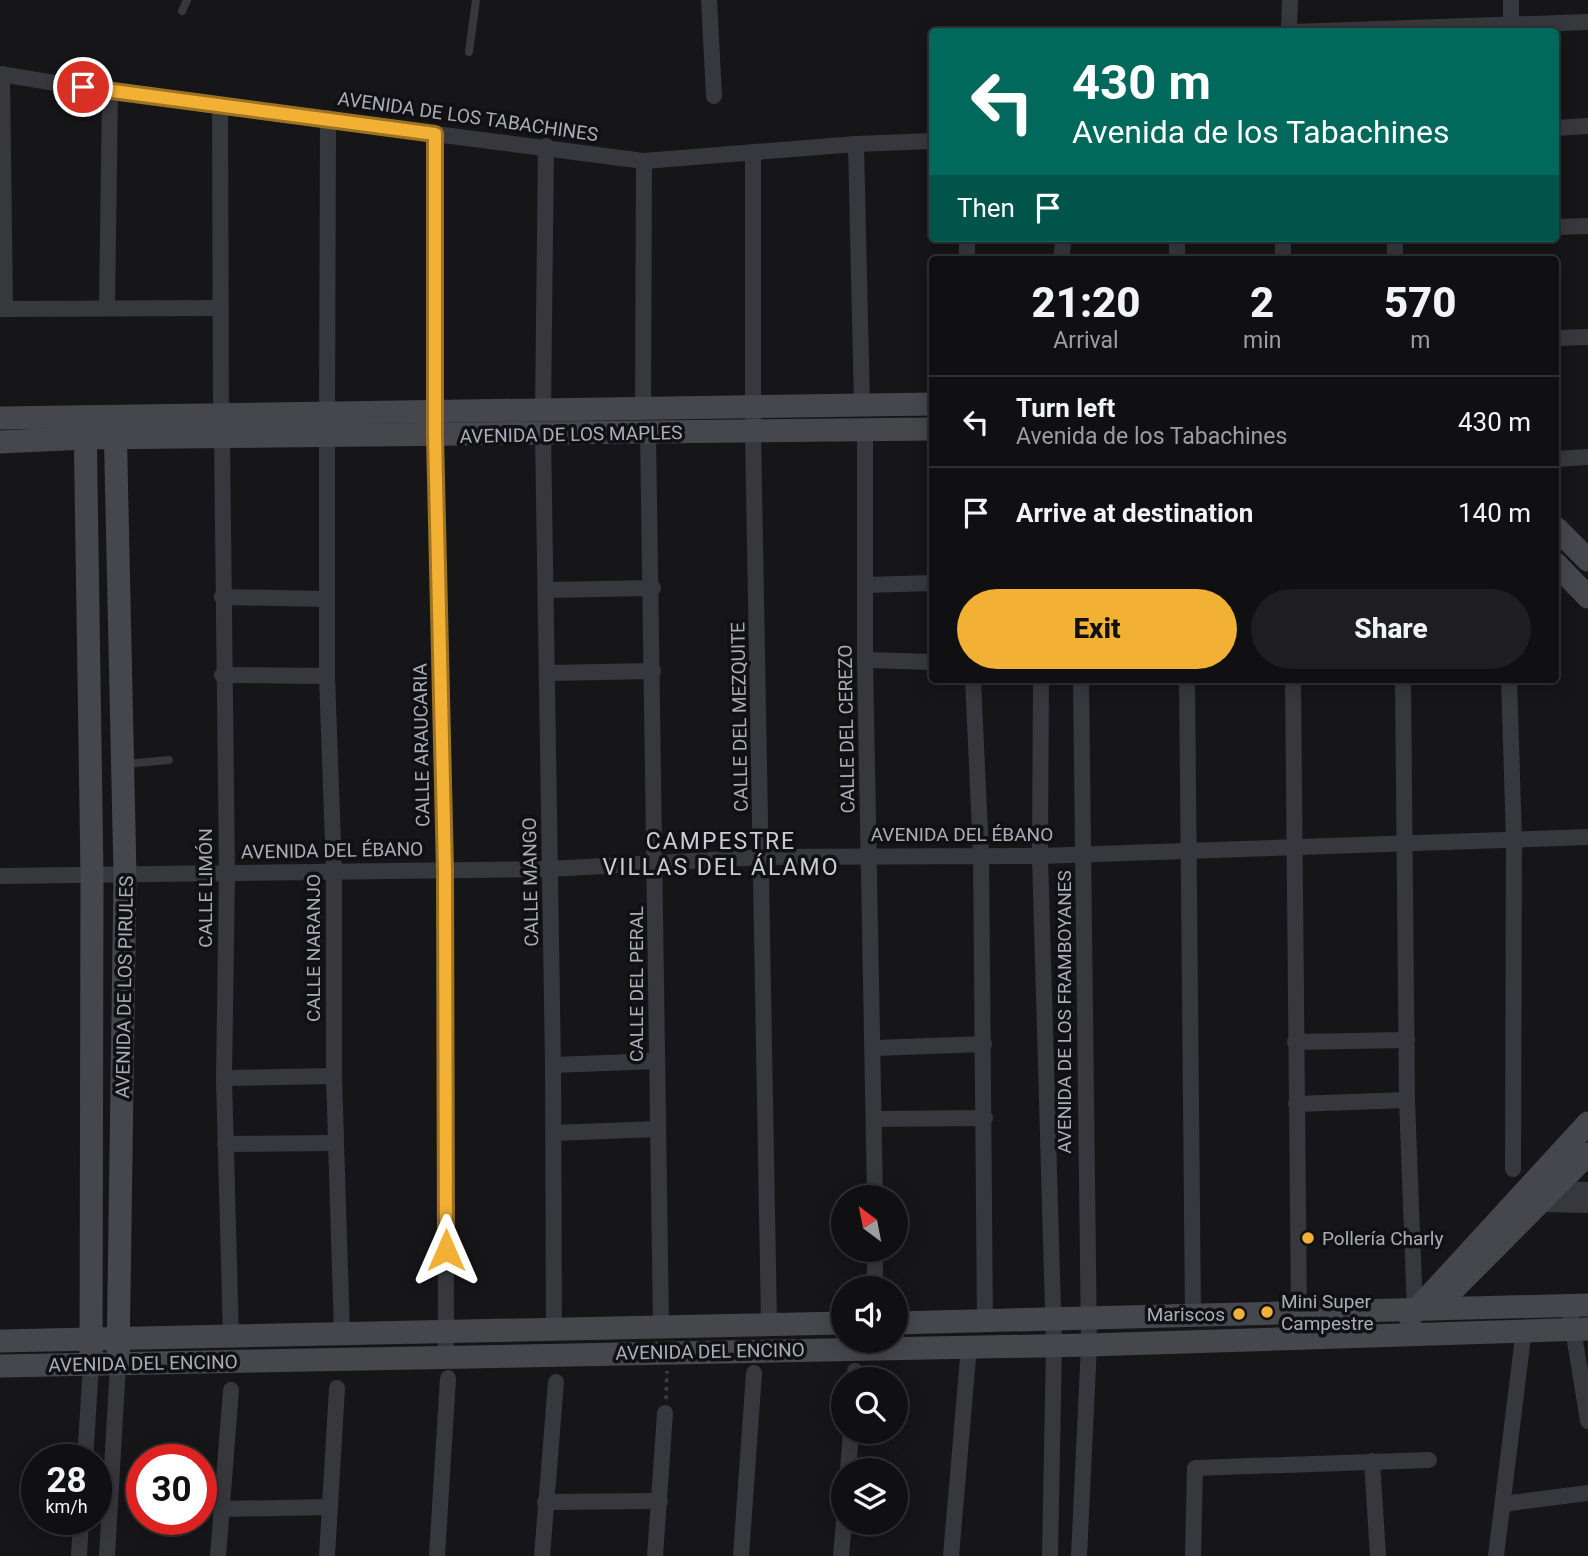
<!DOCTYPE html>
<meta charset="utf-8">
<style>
body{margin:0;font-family:Roboto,sans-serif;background:#1e1e20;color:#f1f3f6;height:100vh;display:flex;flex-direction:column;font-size:26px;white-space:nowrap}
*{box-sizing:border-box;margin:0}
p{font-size:23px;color:#9c9d9f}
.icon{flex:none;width:38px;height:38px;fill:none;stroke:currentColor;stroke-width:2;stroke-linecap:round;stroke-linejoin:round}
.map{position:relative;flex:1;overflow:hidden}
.side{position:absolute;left:929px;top:256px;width:630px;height:427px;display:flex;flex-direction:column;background:#101012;border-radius:7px;box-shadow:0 4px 18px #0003,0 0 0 2px #303032}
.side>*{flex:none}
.banner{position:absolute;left:929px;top:28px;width:630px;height:214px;border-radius:7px;box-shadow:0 4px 18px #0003,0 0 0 2px #303032;background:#00695c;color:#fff;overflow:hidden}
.needle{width:46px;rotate:328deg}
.fabs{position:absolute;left:831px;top:1185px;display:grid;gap:14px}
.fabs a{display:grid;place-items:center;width:77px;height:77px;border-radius:50%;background:#101012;box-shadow:0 4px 18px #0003,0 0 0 2px #303032;font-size:35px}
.speed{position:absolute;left:21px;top:1444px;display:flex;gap:14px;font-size:35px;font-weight:700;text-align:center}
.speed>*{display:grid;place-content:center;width:91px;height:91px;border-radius:50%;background:#101012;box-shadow:0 4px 18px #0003,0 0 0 2px #303032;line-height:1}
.speed small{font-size:18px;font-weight:400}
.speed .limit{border:10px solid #d22;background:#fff;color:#111}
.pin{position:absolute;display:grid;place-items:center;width:60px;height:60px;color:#fff;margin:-30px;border:4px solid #fff;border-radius:50%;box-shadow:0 2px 7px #0007}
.me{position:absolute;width:77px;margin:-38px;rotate:0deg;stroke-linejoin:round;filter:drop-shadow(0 0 5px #0008)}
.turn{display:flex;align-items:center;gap:24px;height:147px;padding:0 28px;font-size:32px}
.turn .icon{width:91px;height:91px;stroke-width:2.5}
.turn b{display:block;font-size:49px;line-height:60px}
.then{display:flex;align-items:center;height:66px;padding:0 28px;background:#0003;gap:14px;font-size:26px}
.eta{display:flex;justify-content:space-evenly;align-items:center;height:119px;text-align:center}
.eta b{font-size:42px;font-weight:800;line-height:49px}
.primary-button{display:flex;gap:14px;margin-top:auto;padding:14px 28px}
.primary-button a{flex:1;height:80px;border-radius:42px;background:#f2b134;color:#111;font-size:28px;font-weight:800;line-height:80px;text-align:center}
.primary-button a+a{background:#1e1e20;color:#f1f3f6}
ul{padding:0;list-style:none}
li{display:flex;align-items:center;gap:21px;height:91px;padding:0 28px;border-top:2px solid #303032}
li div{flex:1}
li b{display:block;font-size:26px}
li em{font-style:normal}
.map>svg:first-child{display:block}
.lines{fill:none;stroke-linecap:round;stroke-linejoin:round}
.path{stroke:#3d3f44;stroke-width:3.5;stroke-dasharray:3.5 5;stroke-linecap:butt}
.lane{stroke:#37383d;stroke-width:8}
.street{stroke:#37383d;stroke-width:16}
.secondary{stroke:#45474d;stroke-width:23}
.route-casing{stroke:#9d7322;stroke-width:18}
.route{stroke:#f2b134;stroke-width:12}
.poi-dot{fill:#f2b134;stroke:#111113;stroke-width:2.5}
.labels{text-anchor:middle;stroke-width:7;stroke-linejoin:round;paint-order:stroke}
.street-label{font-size:19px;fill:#a8adb8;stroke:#111113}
.poi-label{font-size:19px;fill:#a8adb8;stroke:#111113;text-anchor:start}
.quarter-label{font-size:23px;letter-spacing:2px;fill:#c9ccd4;stroke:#111113}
</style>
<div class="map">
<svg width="1588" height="1556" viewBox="0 0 1588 1556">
<rect width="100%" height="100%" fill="#161618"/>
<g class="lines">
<polyline class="path" points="666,1399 667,1371"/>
<g class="lane">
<polyline points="182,11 187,0"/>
<polyline points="469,52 476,0"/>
<polyline points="126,764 169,760"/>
</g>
<g class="street">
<polyline points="709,0 714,96"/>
<polyline points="1511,25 1511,0"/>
<polyline points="1289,32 1290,0"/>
<polyline points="1291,32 1588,22"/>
<polyline points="0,74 110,92 644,161 856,144 933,141"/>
<polyline points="2,74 5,309"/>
<polyline points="220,106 221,416"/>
<polyline points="1556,128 1588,126"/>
<polyline points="435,134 435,436 445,870 446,1356"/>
<polyline points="856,144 862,405"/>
<polyline points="753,152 753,432 769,1323"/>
<polyline points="1556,227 1588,226"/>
<polyline points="967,238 967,259"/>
<polyline points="1177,238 1177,259"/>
<polyline points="1395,238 1395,259"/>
<polyline points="1061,259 1064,238"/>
<polyline points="1283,259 1283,238"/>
<polyline points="107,308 110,92"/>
<polyline points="0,309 218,308"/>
<polyline points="1556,338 1588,337"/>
<polyline points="643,408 644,161"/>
<polyline points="543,412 546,146"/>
<polyline points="327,415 328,118"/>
<polyline points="865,429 865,660 875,1197"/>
<polyline points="648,432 661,1326"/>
<polyline points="543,434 553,1065 554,1329"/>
<polyline points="327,436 327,676 334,871 334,1076 342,1334"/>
<polyline points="222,439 227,873 224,1078 231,1338"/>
<polyline points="1556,459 1588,457"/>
<polyline points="865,585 933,583"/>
<polyline points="547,590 653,588"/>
<polyline points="222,597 326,599"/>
<polyline points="865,660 933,662"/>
<polyline points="548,673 653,671"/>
<polyline points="222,675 327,676"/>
<polyline points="973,679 981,854 985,1322"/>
<polyline points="1041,679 1040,856 1054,1345 1050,1556"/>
<polyline points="1187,679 1193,1316"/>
<polyline points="1293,679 1299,1315"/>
<polyline points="1403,679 1407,1100 1415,1312"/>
<polyline points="1509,679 1514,840 1513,1169"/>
<polyline points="0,876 550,869 763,857 1040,856 1588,837"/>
<polyline points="1295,1042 1407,1040"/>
<polyline points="874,1048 984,1044"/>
<polyline points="553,1065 657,1061"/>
<polyline points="224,1078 334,1076"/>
<polyline points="1296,1104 1407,1100"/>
<polyline points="875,1119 985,1118"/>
<polyline points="554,1133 657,1129"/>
<polyline points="225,1144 336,1143"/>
<polyline points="1554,1189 1588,1190"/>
<polyline points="1541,1204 1588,1205"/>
<polyline points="875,1288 875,1250"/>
<polyline points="1569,1304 1588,1421"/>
<polyline points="855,1379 855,1371"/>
<polyline points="85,1460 91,1365"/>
<polyline points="1372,1461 1378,1556"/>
<polyline points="848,1470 851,1432"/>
<polyline points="545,1502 660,1501"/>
<polyline points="1503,1504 1588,1493"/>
<polyline points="222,1509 330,1507"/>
<polyline points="79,1556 81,1519"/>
<polyline points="107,1556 118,1364"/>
<polyline points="218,1556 231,1390"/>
<polyline points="327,1556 337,1388"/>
<polyline points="437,1556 448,1378"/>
<polyline points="542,1556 556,1382"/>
<polyline points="655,1556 665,1413"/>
<polyline points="741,1556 754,1373"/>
<polyline points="841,1556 844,1522"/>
<polyline points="951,1556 968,1358"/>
<polyline points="1079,1556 1089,1345 1081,679"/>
<polyline points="1193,1556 1195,1468 1429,1460"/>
<polyline points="1496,1556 1524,1329"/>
</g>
<g class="secondary">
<polyline points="85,417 92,875 91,1365"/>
<polyline points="115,417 125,875 118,1364"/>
<polyline points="0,418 933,404"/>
<polyline points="0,442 85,438 933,429"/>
<polyline points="1556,528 1588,560"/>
<polyline points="1556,564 1588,597"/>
<polyline points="1450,1293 1588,1154"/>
<polyline points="1410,1317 1588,1123"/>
<polyline points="896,1323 1588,1305"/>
<polyline points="0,1341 844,1323"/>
<polyline points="0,1366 1089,1345 1588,1329"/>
</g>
</g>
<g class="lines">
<defs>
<polyline id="route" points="83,87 435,134 435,436 445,870 446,1250"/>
</defs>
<use href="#route" class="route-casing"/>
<use href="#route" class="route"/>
</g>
<g class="poi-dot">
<circle cx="1308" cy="1238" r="7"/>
<circle cx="1267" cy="1312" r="7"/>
<circle cx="1239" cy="1314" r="7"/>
</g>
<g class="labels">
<g class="street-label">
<text transform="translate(468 116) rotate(8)" y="7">AVENIDA DE LOS TABACHINES</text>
<text transform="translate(571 434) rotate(-1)" y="7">AVENIDA DE LOS MAPLES</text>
<text transform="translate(739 717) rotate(-91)" y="7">CALLE DEL MEZQUITE</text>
<text transform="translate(846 729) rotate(-91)" y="7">CALLE DEL CEREZO</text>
<text transform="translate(421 745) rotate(-91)" y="7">CALLE ARAUCARIA</text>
<text x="962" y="841">AVENIDA DEL ÉBANO</text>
<text transform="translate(332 850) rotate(-1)" y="7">AVENIDA DEL ÉBANO</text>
<text transform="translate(530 882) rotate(-91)" y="7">CALLE MANGO</text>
<text transform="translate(205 888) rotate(-90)" y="7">CALLE LIMÓN</text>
<text transform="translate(313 948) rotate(-90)" y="7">CALLE NARANJO</text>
<text transform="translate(636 984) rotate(-90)" y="7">CALLE DEL PERAL</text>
<text transform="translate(124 987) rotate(-89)" y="7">AVENIDA DE LOS PIRULES</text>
<text transform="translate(1064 1012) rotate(-90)" y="7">AVENIDA DE LOS FRAMBOYANES</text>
<text transform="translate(710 1351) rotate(-1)" y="7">AVENIDA DEL ENCINO</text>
<text transform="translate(143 1363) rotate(-1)" y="7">AVENIDA DEL ENCINO</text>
</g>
<g class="poi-label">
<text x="1322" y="1245">Pollería Charly</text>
<text x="1281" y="1308">Mini Super<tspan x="1281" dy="22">Campestre</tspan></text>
<text x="1225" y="1321" text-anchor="end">Mariscos</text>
</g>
<g class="quarter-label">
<text x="721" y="849">CAMPESTRE<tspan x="721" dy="26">VILLAS DEL ÁLAMO</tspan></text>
</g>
</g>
</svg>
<div class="fabs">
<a><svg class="needle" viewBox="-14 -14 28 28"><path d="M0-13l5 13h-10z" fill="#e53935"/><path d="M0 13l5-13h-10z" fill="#9c9d9f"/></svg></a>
<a><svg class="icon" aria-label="sound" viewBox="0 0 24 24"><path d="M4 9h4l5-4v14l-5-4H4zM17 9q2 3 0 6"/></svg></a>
<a><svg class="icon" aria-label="search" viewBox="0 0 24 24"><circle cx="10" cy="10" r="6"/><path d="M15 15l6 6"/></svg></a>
<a><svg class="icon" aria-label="layers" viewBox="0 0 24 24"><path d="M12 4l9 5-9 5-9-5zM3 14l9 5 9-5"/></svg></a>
</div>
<div class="speed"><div>28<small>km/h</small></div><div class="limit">30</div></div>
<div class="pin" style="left:83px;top:87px;background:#d93025"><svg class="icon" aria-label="arrive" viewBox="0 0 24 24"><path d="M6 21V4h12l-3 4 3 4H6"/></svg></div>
<svg class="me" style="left:446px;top:1250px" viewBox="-20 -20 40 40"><path d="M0-17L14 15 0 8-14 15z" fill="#f2b134" stroke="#fff" stroke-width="4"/></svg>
<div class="banner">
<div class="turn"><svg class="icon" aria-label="left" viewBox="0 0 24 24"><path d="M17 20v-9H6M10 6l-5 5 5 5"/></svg><div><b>430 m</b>Avenida de los Tabachines</div></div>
<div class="then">Then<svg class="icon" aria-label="arrive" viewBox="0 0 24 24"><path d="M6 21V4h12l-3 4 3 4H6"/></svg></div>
</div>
<section class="side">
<div class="eta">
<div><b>21:20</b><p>Arrival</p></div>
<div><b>2</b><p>min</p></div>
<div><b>570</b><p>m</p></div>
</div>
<ul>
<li><svg class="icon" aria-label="left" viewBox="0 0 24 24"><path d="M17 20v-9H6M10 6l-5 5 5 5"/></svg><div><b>Turn left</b><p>Avenida de los Tabachines</p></div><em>430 m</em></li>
<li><svg class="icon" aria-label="arrive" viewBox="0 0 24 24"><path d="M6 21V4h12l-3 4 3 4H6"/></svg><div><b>Arrive at destination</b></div><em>140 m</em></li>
</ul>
<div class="primary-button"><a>Exit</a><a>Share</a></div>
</section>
</div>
